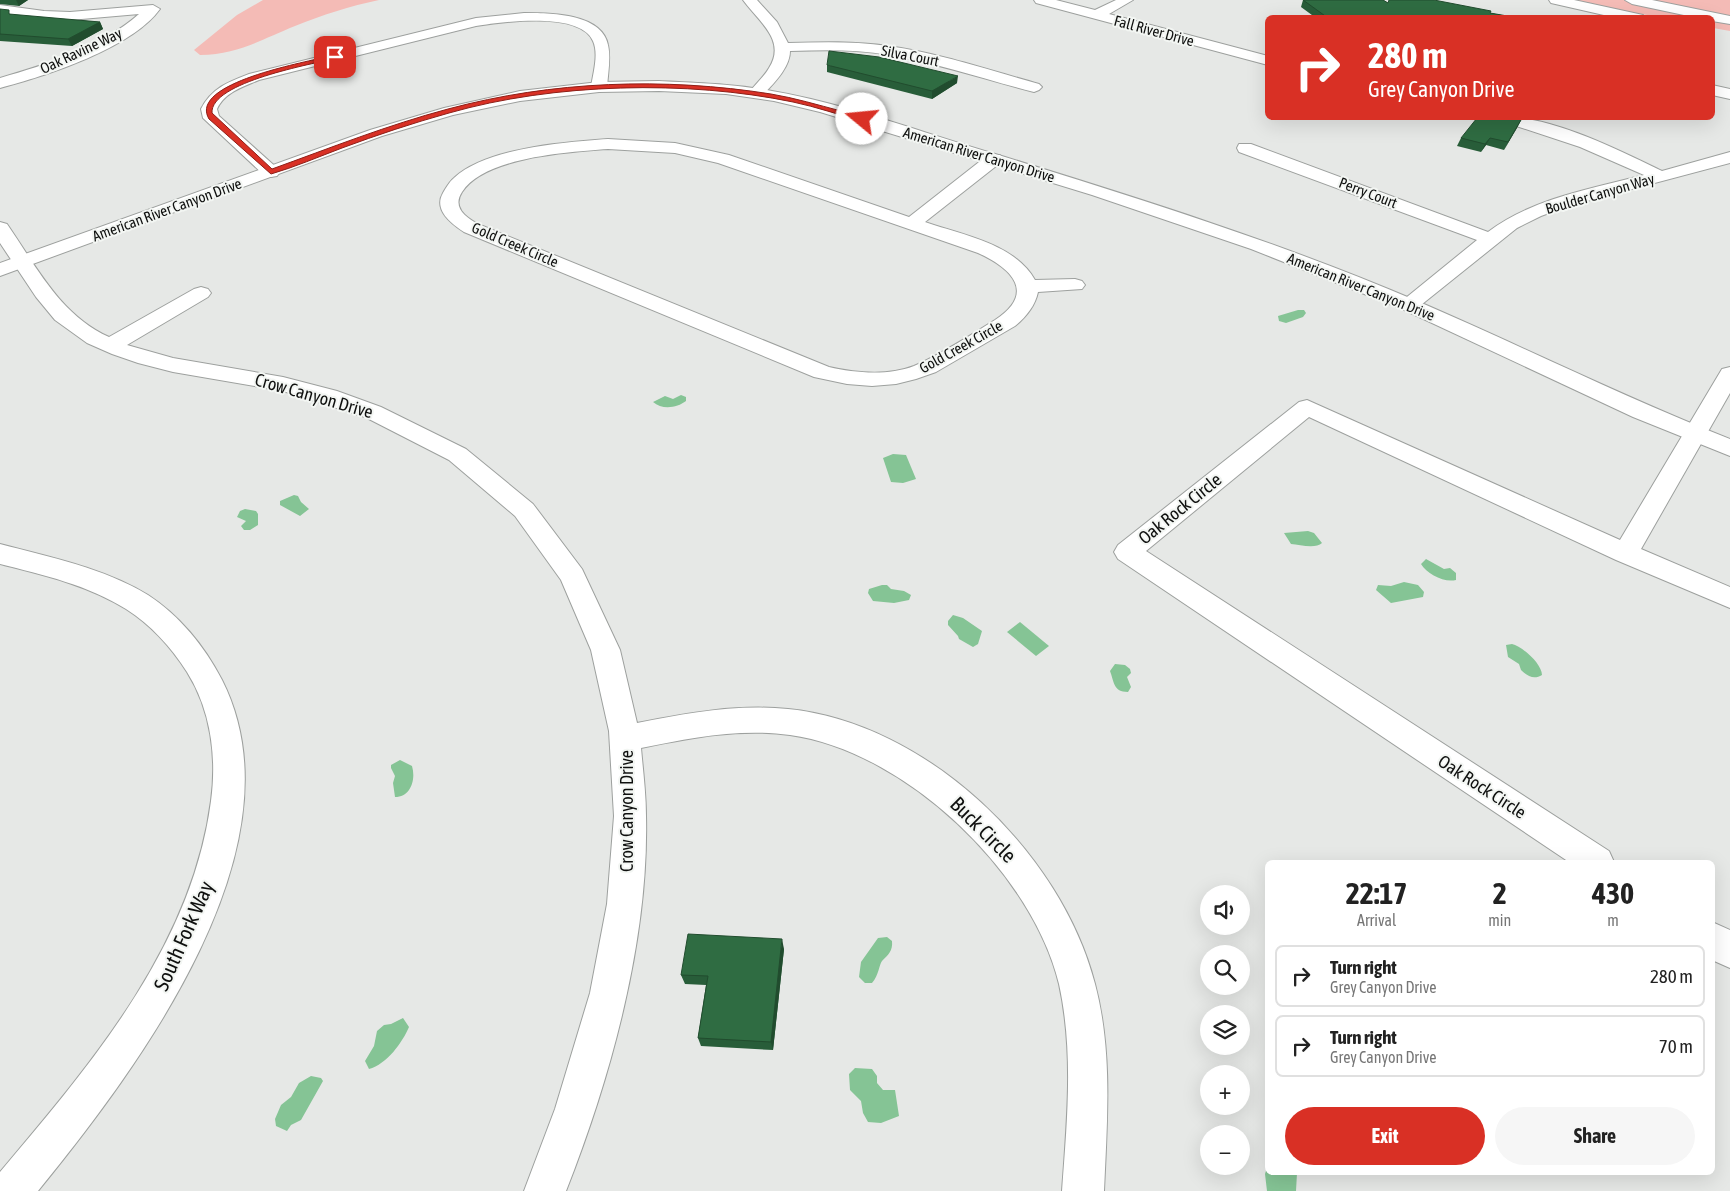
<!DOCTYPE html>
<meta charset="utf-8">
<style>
body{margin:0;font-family:"Asap Condensed",sans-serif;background:#f6f6f6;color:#222;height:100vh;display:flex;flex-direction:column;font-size:19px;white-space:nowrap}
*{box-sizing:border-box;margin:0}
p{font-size:16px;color:#767676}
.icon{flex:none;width:28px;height:28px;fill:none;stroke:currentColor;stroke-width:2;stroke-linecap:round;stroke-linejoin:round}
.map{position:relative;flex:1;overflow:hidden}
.drawer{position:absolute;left:1265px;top:860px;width:450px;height:315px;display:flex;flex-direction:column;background:#fff;border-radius:8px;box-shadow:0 5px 20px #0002}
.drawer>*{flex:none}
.guide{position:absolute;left:1265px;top:15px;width:450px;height:105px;border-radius:8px;box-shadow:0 5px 20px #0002;background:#d93025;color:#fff;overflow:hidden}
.tools{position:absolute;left:1200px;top:885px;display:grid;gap:10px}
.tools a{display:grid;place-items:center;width:50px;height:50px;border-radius:50%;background:#fff;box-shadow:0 5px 20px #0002;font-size:25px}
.pin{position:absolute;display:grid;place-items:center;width:42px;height:42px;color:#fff;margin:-21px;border-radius:10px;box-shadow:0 2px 8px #0006}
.me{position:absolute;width:55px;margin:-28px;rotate:287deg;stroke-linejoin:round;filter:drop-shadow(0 0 4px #0008)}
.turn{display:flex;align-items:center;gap:18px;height:105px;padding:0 20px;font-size:22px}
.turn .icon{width:65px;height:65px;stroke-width:2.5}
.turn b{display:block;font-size:35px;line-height:42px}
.eta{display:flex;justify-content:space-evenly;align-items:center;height:85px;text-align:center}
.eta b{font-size:30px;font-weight:700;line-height:35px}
.button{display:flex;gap:10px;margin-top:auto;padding:10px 20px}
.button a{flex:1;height:58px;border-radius:30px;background:#d93025;color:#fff;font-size:20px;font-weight:700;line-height:58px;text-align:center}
.button a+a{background:#f6f6f6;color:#222}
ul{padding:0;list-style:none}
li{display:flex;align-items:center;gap:15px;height:62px;margin:0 10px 8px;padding:0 10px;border:2px solid #e0e0e0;border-radius:8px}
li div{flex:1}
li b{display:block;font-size:19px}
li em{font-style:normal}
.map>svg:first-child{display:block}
.green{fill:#f4bbb6}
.water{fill:#85c495}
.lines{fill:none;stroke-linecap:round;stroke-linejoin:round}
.street-casing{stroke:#9da09e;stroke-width:2}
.secondary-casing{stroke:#9da09e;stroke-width:2}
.primary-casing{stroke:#9da09e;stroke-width:2}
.street{fill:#fff;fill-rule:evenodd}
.secondary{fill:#fff;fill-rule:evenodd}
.primary{fill:#fff;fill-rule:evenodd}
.wall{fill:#285d39}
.shaded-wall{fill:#214c2e}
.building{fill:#2f6c42;stroke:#214c2e}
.route{fill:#d93025;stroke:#8d1f18}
.labels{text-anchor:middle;stroke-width:4;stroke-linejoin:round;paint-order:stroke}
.far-street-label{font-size:15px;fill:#0f100f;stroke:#f3f6f3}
.street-label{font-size:18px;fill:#0f100f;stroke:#f3f6f3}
.near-street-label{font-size:21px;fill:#0f100f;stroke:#f3f6f3}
</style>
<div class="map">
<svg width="1730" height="1191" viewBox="0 0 1730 1191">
<rect width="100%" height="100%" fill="#e6e8e6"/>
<g class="green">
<path d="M 263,0 L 379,0 C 350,6 322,15 295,26 C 260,40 239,54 200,55 L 194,50 L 237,15 Z"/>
<polygon points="1565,0 1730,0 1730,31 1713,28 1712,18 1658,17"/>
</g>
<g class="water">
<polygon points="1298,310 1304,310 1306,313 1303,317 1286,323 1279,321 1278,316"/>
<path d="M 681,395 L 686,397 L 686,401 C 677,408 662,410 653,402 L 665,396 L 673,399 Z"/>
<polygon points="893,454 906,455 916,479 903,483 891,482 883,458"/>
<polygon points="294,495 298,496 301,502 309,509 300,516 280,505 280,501"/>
<polygon points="245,509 256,511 258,514 258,525 250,530 244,530 241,526 246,521 237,517 240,511"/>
<path d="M 1308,531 L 1314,533 L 1322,543 C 1316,549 1300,545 1291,544 L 1284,533 Z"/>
<path d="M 1426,559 L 1444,569 L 1450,568 L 1456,573 L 1456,580 C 1444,583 1427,574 1421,564 Z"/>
<polygon points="1404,582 1418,585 1424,592 1423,597 1391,603 1376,590 1378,585 1391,586"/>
<polygon points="882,585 887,585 891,589 904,591 911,595 909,600 894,603 873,601 868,593 869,589"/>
<polygon points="953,615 963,618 982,631 978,644 973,647 959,639 958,636 948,625 948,621"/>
<polygon points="1020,622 1049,646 1036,656 1007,632"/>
<path d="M 1512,644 C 1522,646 1542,664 1542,675 C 1534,680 1527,676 1521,670 L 1519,664 L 1508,657 L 1506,645 Z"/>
<path d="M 1115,664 L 1125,665 L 1130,669 L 1131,673 L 1127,677 L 1131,687 L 1128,692 C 1113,692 1114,681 1110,671 Z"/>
<path d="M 400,760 L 412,766 C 416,779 411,797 395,797 L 393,783 L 395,776 L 391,768 L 391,765 Z"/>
<path d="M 887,937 L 892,941 C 893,951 888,955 882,961 C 879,965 879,975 872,983 L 865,983 L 859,977 L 861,962 L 878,938 Z"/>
<path d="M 403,1018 L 409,1027 C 402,1043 387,1064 369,1069 L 365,1061 L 374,1046 L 377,1031 L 384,1025 L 391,1024 Z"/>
<polygon points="855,1068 872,1069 877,1076 877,1083 883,1090 895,1090 899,1116 881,1123 868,1122 863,1113 861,1101 850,1090 849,1074"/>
<polygon points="311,1076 321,1078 323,1081 301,1120 291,1125 287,1131 276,1126 275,1119 281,1105 291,1097 299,1083"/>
<polygon points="1267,1168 1268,1172 1297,1173 1296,1191 1267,1191 1265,1174"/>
</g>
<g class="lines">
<defs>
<g id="street">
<path d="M 743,0 L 757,0 L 777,22 L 788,43 C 821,42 855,41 888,46 C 939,53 989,70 1039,84 L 1042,87 L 1039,90 L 1034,92 C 986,80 938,63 889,55 C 856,49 823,50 790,51 C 790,68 773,84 762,96 L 752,96 L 749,93 C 755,84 764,77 769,68 C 787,40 758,21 743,0 Z"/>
<polygon points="1034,0 1056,0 1095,10 1116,0 1133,0 1109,14 1268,56 1268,65 1036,3"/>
<path d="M 0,5 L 44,11 L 70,12 L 153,5 L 160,9 C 132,48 46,76 0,88 L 0,78 C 48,64 100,48 139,14 L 70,20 L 44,19 L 0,13 Z"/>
<path d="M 524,13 C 549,13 602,13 608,45 C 611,58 608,73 607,87 L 604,90 L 594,90 L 591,87 C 593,74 599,54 593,41 C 580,11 502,22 476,26 L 259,80 C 243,87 225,92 217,109 L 219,116 L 277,168 L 280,172 L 277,176 L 271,177 L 265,176 L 203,118 L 201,109 C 212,88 228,82 249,74 L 476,18 Z"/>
<polygon points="1712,85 1730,89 1730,99 1712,95"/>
<path d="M 1499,118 C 1544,112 1621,151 1662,171 L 1730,152 L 1730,163 L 1568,206 L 1541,216 L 1517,228 L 1416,309 L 1409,311 L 1402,309 L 1399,305 L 1402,301 L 1477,240 L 1239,152 L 1237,148 L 1239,144 L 1251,144 L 1488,232 C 1533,198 1591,189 1644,175 L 1580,147 L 1501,121 Z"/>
<path d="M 608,139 L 675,143 L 729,155 L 909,217 L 988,155 L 1000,155 L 1003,159 L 1000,163 L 925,222 C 962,235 1014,243 1035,280 L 1075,279 L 1082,281 L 1085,285 L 1082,289 L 1038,292 C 1035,306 1026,317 1015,326 L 936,372 L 916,379 L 896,384 L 872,386 L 847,384 L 814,377 L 464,232 C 452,224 433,210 443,193 C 446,188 449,182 454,178 C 486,148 565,142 608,139 ZM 608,149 L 675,153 L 718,163 L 978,253 C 1013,269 1036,293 995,320 C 971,335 940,355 914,366 C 888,376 855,373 829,367 L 478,224 C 465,217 452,207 462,192 C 484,157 569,152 608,149 Z"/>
<path d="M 0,222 L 7,224 C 36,266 60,315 109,337 L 194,289 L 201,287 L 208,289 L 211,293 L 208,297 L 127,345 L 173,358 L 283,377 L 337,391 L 381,407 L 466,449 L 533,504 L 582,569 L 620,650 L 637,723 C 687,713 737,704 788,709 C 927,723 1061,852 1095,984 C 1113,1052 1107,1122 1104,1191 L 1062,1191 C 1067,1122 1074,1052 1059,984 C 1032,872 905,751 790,735 C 740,728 690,738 641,748 C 643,771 646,793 646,816 C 649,939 611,1077 566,1191 L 524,1191 L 555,1109 L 590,993 L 607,904 L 614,816 L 609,731 L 591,650 L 561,580 L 515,516 L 449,460 L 365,417 L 283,391 L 173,372 L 138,363 L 112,354 L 87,343 L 55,320 L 36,297 L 0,243 Z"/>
<polygon points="1730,367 1730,393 1641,549 1730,587 1730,608 1616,560 1309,417 1146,551 1609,851 1614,862 1569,862 1118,559 1114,552 1118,545 1299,402 1307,400 1620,540 1719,374 1722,369"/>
<path d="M 0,544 C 50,557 104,568 148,595 C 180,616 205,647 222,680 C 306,846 138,1068 38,1191 L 0,1191 L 0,1172 C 91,1064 192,947 211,801 C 217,757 211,710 187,672 C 171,647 151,625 126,609 C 88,585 43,575 0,564 Z"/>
<polygon points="1712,922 1730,930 1730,968 1712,960"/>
</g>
<path id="secondary" d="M 659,81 C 697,83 735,84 772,91 C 847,104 920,132 992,153 C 1135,197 1279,242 1417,301 C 1522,346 1623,397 1730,439 L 1730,456 L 1633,417 L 1402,309 L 1251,249 L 1092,195 L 820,112 L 774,101 L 726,94 L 659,91 L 599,92 L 520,101 L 453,115 L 382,136 L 0,276 L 0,263 L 370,130 L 444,108 L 520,91 L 599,82 Z"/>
<g id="primary">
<polygon points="1549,0 1574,0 1643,15 1644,18 1617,18 1551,3"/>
<polygon points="1625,0 1652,0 1730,16 1730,24 1712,21 1712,18 1698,18 1632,4"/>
</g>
</defs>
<use href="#street" class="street-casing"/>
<use href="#secondary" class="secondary-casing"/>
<use href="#primary" class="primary-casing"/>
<use href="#street" class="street"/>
<use href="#secondary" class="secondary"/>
<use href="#primary" class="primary"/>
</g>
<g class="wall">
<polygon points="0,0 28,0 19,6 0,4"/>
<polygon points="1303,0 1383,0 1388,3 1490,13 1519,18 1316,18 1301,7"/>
<polygon points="0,9 12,15 100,22 103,29 72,46 0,41"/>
<polygon points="827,65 957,83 932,99 827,72"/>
<polygon points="1521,120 1504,150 1486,145 1481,152 1457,146 1461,138"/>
<polygon points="784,949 773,1050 701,1046 698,1038 706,985 685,984 681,975"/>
</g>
<g class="shaded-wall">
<polygon points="16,0 28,0 19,6"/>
<polygon points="100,22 103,29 72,46 68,39"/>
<polygon points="958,76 957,83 932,99 932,91"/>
<polygon points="1521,120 1517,128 1504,150 1508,142"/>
<polygon points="1490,138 1486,145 1481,152 1485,144"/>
<polygon points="782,939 784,949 773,1050 771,1042"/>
</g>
<g class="building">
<polygon points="1303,0 1383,0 1388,3 1389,0 1434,0 1491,11 1490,13 1519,18 1328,18"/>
<polygon points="0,9 9,10 9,14 100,22 68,39 0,34"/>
<polygon points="829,51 879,57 958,76 932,91 827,65"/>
<polygon points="1477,118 1512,118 1521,120 1508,142 1490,138 1485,144 1461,138"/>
<polygon points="688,934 782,939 771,1042 698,1038 708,976 681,975"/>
</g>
<path class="route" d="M 335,55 L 337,58 C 313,64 210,82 212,113 L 272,169 C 330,148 388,125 448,109 C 552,81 664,77 771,94 C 795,98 818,105 841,111 C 849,113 859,115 866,119 L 862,121 C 839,115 817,107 793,102 C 687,80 554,83 449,113 C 413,123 377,135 342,148 C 318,157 295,167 271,174 L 209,119 C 187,82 312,61 335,55 Z"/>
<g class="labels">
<g class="far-street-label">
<text transform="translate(1154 31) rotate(15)" y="5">Fall River Drive</text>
<text transform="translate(81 51) rotate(-25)" y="5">Oak Ravine Way</text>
<text transform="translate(910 56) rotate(11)" y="5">Silva Court</text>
<text transform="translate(979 155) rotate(17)" y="5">American River Canyon Drive</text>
<text transform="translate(1368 193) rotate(21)" y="5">Perry Court</text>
<text transform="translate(1600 194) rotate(-16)" y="5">Boulder Canyon Way</text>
<text transform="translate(167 210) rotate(-20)" y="5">American River Canyon Drive</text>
<text transform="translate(515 245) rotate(23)" y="5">Gold Creek Circle</text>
<text transform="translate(1361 287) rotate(22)" y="5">American River Canyon Drive</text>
<text transform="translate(961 347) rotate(-29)" y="5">Gold Creek Circle</text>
</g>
<g class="street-label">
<text transform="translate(314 396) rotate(16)" y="6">Crow Canyon Drive</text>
<text transform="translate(1180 509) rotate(-39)" y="6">Oak Rock Circle</text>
<text transform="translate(1482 787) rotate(33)" y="6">Oak Rock Circle</text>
<text transform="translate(627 811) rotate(-90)" y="6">Crow Canyon Drive</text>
</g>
<g class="near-street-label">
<text transform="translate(983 830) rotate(45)" y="7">Buck Circle</text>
<text transform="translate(184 936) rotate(-66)" y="7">South Fork Way</text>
</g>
</g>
</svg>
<div class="tools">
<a><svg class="icon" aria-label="sound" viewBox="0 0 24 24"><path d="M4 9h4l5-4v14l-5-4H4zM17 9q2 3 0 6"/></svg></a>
<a><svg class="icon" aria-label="search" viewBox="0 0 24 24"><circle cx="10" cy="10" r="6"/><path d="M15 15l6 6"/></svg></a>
<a><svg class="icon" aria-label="layers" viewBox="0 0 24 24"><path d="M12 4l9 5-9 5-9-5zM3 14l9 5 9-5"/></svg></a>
<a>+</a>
<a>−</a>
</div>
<div class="pin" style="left:335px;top:57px;background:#d93025"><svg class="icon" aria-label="arrive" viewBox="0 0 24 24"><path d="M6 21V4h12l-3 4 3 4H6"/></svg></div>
<svg class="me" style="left:862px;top:119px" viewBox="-20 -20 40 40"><circle r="19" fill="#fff"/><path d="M0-13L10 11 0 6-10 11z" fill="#d93025"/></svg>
<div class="guide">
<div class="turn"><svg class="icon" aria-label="right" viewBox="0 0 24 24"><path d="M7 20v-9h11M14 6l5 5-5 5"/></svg><div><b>280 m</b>Grey Canyon Drive</div></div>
</div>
<section class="drawer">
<div class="eta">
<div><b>22:17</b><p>Arrival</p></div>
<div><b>2</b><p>min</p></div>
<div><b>430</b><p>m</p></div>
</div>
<ul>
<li><svg class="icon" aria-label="right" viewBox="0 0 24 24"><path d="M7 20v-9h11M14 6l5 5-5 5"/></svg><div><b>Turn right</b><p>Grey Canyon Drive</p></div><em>280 m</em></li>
<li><svg class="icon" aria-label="right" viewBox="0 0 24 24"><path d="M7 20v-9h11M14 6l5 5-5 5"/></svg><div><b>Turn right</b><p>Grey Canyon Drive</p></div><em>70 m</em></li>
</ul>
<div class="button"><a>Exit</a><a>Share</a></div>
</section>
</div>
